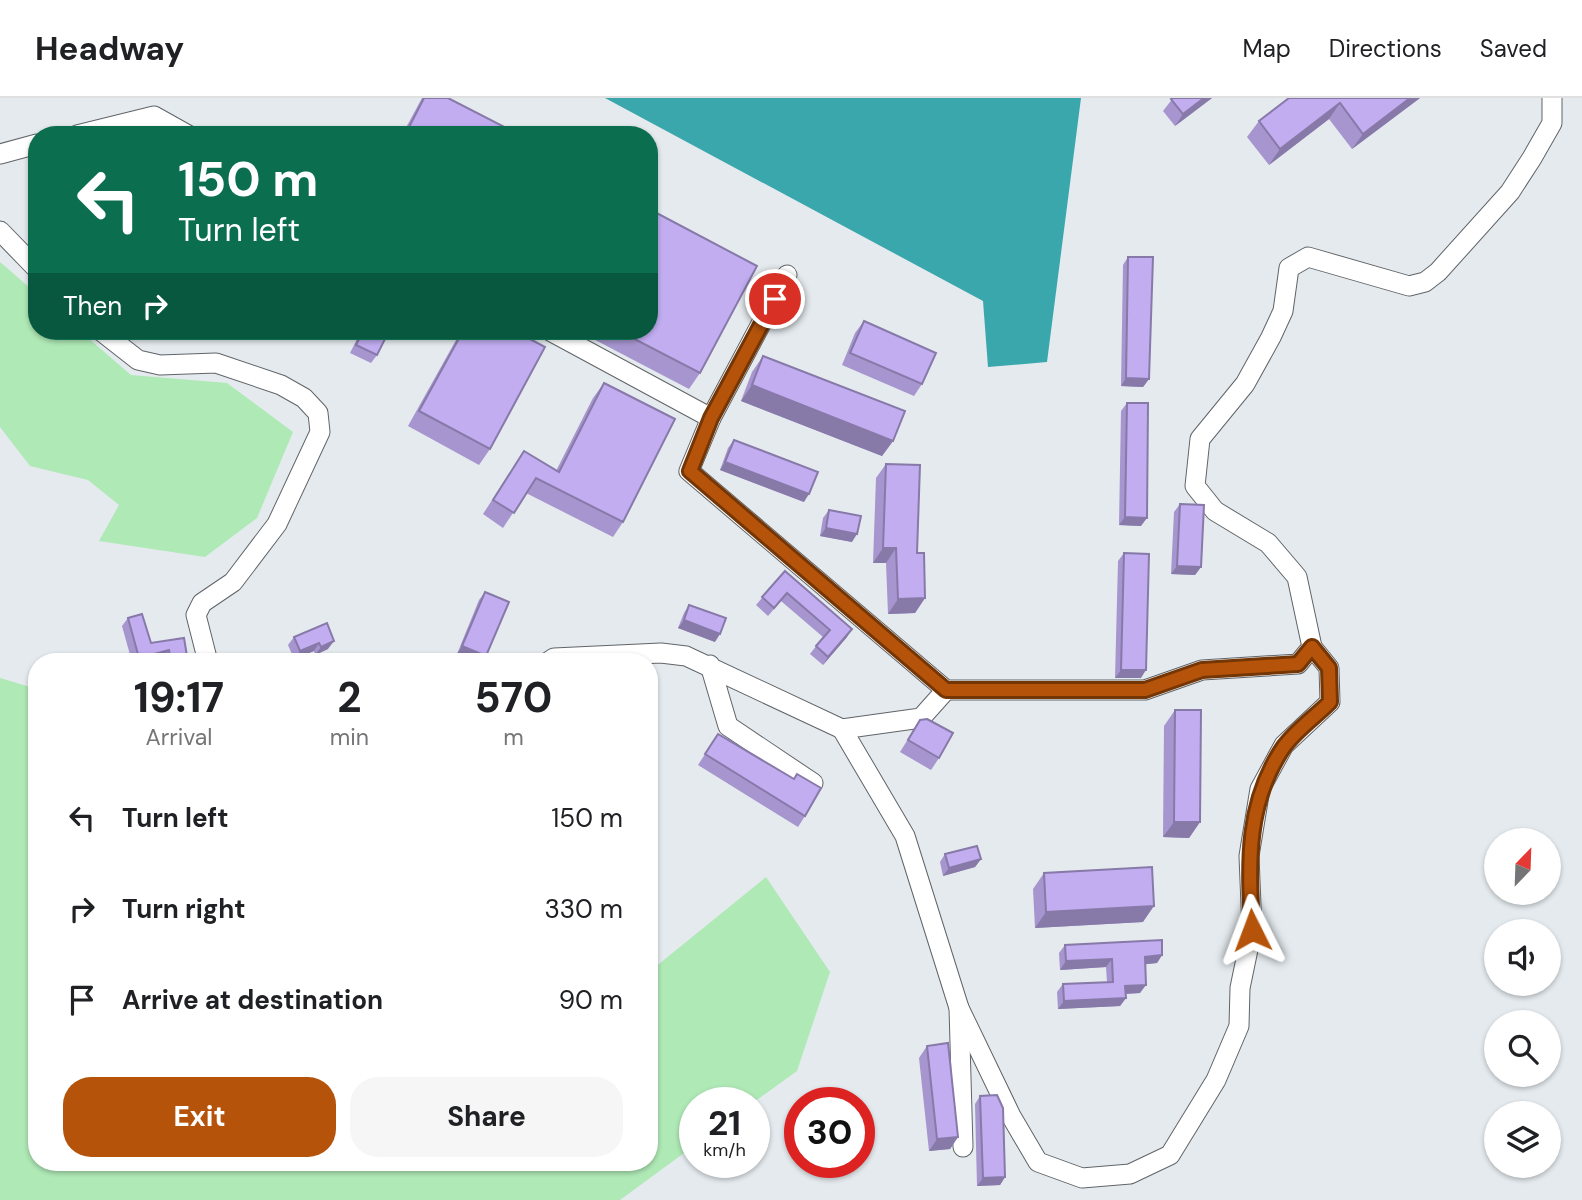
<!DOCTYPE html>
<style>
body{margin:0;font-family:"DM Sans",sans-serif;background:#f6f6f6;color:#202124;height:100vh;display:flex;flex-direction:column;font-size:26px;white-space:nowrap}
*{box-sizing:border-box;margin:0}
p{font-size:23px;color:#757577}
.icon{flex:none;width:38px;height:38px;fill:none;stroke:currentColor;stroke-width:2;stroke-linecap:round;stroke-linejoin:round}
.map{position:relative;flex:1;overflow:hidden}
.drawer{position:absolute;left:28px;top:555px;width:630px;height:518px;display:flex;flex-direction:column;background:#fff;border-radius:28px;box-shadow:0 2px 5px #0004}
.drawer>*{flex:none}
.guide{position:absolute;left:28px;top:28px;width:630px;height:214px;border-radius:28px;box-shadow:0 2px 5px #0004;background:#0b6e4f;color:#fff;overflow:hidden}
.needle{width:46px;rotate:23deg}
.controls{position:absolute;left:1484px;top:730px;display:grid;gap:14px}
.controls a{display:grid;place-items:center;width:77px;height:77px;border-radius:50%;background:#fff;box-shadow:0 2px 5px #0004;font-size:35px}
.speed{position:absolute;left:679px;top:989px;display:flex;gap:14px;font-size:35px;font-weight:700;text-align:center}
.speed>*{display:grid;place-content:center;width:91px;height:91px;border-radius:50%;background:#fff;box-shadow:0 2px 5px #0004;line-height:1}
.speed small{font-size:18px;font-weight:400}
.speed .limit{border:10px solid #d22;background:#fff;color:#111}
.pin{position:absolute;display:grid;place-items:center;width:60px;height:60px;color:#fff;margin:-30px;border:4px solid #fff;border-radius:50%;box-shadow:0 2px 7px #0007}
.me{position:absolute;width:77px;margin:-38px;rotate:357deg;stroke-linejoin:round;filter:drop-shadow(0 0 5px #0008)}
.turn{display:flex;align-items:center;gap:24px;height:147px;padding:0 35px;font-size:32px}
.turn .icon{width:91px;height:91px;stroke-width:2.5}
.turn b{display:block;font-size:49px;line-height:60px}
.then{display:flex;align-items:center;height:66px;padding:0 35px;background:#0003;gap:14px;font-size:26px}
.eta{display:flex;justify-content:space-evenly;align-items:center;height:119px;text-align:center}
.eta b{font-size:42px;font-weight:700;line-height:49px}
.cta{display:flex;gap:14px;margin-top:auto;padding:14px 35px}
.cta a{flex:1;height:80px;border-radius:28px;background:#b45309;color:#fff;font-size:28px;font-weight:700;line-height:80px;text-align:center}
.cta a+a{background:#f6f6f6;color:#202124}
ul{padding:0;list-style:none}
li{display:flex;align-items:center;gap:21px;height:91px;padding:0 35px}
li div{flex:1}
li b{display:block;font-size:26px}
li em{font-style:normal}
header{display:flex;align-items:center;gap:42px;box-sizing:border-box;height:98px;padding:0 35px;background:#fff;border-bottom:2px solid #e0e0e0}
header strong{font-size:33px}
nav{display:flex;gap:38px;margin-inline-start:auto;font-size:24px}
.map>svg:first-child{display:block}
.green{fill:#afe9b6}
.water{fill:#3aa7ad}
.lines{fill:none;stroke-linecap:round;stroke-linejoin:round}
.minor-casing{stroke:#606468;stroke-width:21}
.minor{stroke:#fff;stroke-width:19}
.wall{fill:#a695ce}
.shaded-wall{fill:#8779a8}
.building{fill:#c1adf0;stroke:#8779a8;stroke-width:2}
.route-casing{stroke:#753606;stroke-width:18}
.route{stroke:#b45309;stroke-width:12}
</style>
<header>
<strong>Headway</strong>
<nav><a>Map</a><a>Directions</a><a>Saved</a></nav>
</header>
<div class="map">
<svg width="1582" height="1102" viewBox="0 0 1582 1102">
<rect width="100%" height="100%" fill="#e4eaee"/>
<g class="green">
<polygon points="0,164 37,196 37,233 80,233 131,277 227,285 293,334 257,420 205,459 99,443 119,407 88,382 30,368 0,329"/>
<polygon points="0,580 37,591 37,1064 649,1064 649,807 654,870 766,779 830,874 797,973 754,1004 695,1004 695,1047 620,1102 0,1102"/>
</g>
<polygon class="water" points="605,0 1081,0 1047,264 988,269 983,203"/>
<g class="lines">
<defs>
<g id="minor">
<polyline points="77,37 154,18 188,37"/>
<polyline points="0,56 37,46"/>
<polyline points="0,133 37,171"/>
<polyline points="787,177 711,320 689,373 946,592 1145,592 1202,572 1298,566 1312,549 1297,479 1268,445 1215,413 1195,388 1200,341 1245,286 1271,239 1283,213 1289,170 1308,159 1409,188 1425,184 1438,174 1510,94 1532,60 1552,25 1552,0"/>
<polyline points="101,233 138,262 160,267 216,265 281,287 304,300 318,315 320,334 277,426 233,484 202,505 196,517 208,564"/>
<polyline points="550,233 711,320"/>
<polyline points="548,564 554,560 661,555 686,558 842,631 921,620 946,592"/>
<polyline points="710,567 728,628 813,685"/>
<polyline points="842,631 905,738 959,910 963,1049"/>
<polyline points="959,910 1011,1018 1038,1064 1082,1080 1130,1076 1170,1057 1216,982 1239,928 1240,890 1252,832 1249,758 1260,691 1284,647 1330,604 1329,570 1312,549"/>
</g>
</defs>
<use href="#minor" class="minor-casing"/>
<use href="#minor" class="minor"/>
</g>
<g class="wall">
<polygon points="422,0 448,0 520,37 402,37"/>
<polygon points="1173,0 1212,0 1175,28 1163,13"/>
<polygon points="1289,0 1420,0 1352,51 1329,21 1269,67 1247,39 1259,23"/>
<polygon points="1128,159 1149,281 1143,289 1121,288 1123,167"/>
<polygon points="864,223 922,286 914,298 842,267 855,235"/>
<polygon points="361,233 389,233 377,257 371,265 350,255"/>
<polygon points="395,233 419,233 413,242"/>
<polygon points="461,233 515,233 490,351 479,367 408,328"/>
<polygon points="578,233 649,233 700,275 689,291"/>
<polygon points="763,258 893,343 882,358 741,303 752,274"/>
<polygon points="604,285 623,424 613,439 526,395 503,430 483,416 524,353 556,373 593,300"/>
<polygon points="1127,305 1141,428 1119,427 1121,313"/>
<polygon points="734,342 804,404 720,372 728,350"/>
<polygon points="886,366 917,455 925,500 915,515 888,516 886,465 873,465 876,380"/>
<polygon points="1180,406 1201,469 1195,477 1171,476 1174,414"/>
<polygon points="829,412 852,444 820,438 823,420"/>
<polygon points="1124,455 1141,580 1115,580 1118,463"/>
<polygon points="785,473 847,539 823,567 810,556 823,539 781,503 768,518 756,507"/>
<polygon points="485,494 486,558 483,564 474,564 457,556 479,502"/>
<polygon points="689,507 715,544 678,530 684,515"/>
<polygon points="128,520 151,545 184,540 188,564 164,564 164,560 150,564 132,564 122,528"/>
<polygon points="327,525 328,551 315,557 314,553 294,561 288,547 294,539"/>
<polygon points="1175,612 1200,724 1189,740 1163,739 1164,628"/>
<polygon points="920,622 939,660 931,672 900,654"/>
<polygon points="718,636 805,718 798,729 698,667"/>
<polygon points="945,756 981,761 975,769 943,778 940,764"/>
<polygon points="1044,775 1143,824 1035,830 1033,791"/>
<polygon points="1065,847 1162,857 1157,865 1145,866 1140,895 1126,896 1126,900 1120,908 1058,911 1057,894 1063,886 1107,884 1106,869 1060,872 1059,855"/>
<polygon points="927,948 958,1039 950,1051 929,1053 919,960"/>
<polygon points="980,998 1005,1079 1000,1087 977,1088 975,1006"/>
</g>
<g class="shaded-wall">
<polygon points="1204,0 1212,0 1175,28 1183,16"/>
<polygon points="1410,0 1420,0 1352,51 1363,36"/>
<polygon points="1340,5 1329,21 1269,67 1280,51"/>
<polygon points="1126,280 1149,281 1143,289 1121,288"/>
<polygon points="752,287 893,343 882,358 741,303"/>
<polygon points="725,364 809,396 804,404 720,372"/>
<polygon points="1125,419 1147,420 1141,428 1119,427"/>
<polygon points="826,430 857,436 852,444 820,438"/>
<polygon points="883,450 896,450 886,465 873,465"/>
<polygon points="1177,468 1201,469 1195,477 1171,476"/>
<polygon points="925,500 915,515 888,516 898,501"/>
<polygon points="684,522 720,536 715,544 678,530"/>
<polygon points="852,531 847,539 823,567 828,559"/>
<polygon points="334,543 328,551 315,557 321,549"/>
<polygon points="319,545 314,553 294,561 300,553"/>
<polygon points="462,548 486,558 483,564 474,564 457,556"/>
<polygon points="169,552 164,560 150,564 136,564 139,560"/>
<polygon points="1121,572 1146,572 1141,580 1115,580"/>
<polygon points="1174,724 1200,724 1189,740 1163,739"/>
<polygon points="981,761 975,769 943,778 949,770"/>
<polygon points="1154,808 1143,824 1035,830 1046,814"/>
<polygon points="1162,857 1157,865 1139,867 1145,859"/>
<polygon points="1112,861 1106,869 1060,872 1066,863"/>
<polygon points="1146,887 1140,895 1120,896 1125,888"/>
<polygon points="1126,900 1120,908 1058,911 1064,903"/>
<polygon points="958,1039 950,1051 929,1053 937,1041"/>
<polygon points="1005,1079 1000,1087 977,1088 983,1080"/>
</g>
<g class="building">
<polygon points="424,0 448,0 520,37 405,37"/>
<polygon points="1173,0 1204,0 1183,16 1171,1"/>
<polygon points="1289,0 1410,0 1363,36 1340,5 1280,51 1259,23"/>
<polygon points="649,111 757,168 700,275 619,233 649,233"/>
<polygon points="1128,159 1153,159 1149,281 1126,280"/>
<polygon points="864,223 936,255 922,286 850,255"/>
<polygon points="363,233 389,233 377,257 356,247"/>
<polygon points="463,233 515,233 545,249 490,351 419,313"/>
<polygon points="763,258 905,313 893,343 752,287"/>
<polygon points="604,285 675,321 623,424 536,380 514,415 493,402 524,353 559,374"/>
<polygon points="1127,305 1148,305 1147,420 1125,419"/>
<polygon points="734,342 818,374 809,396 725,364"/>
<polygon points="886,366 920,367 917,455 924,455 925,500 898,501 896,450 883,450"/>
<polygon points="1180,406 1204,407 1201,469 1177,468"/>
<polygon points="829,412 861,418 857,436 826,430"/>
<polygon points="1124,455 1149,456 1146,572 1121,572"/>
<polygon points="785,473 852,531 828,559 816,548 830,532 787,495 774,510 762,499"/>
<polygon points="485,494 509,504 486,558 462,548"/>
<polygon points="689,507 726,520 720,536 684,522"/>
<polygon points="142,516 151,545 184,540 188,564 171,564 169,552 139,560 128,520"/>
<polygon points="327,525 334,543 321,549 319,545 300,553 294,539"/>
<polygon points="1175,612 1201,612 1200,724 1174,724"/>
<polygon points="927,621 953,635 939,660 908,642 920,622"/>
<polygon points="718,636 794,681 797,676 821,690 805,718 705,656"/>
<polygon points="977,748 981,761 949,770 945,756"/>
<polygon points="1152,769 1154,808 1046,814 1044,775"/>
<polygon points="1162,842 1162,857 1145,859 1146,887 1125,888 1126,900 1064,903 1063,886 1113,884 1112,861 1066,863 1065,847"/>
<polygon points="948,945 958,1039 937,1041 927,948"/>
<polygon points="997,997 1003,1010 1005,1079 983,1080 980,998"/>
</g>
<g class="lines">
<defs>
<path id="route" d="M 775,201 L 711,320 L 690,373 L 946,592 L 1145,592 L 1202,572 L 1298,566 L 1312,549 L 1329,570 L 1330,604 C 1315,619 1295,633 1283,650 C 1245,707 1249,766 1252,832"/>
</defs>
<use href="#route" class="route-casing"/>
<use href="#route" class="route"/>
</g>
</svg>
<div class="controls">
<a><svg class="needle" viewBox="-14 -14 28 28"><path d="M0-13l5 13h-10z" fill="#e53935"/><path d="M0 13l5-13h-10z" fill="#757577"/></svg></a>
<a><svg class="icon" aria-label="sound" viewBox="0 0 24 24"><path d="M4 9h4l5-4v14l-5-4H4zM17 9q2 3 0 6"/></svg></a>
<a><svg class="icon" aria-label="search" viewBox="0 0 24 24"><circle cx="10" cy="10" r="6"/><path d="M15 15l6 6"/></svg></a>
<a><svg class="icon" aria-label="layers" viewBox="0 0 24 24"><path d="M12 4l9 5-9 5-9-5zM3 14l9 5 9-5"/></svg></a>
</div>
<div class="speed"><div>21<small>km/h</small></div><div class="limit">30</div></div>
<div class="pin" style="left:775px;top:201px;background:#d93025"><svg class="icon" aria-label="arrive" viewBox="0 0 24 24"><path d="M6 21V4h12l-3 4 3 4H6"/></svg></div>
<svg class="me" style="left:1252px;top:832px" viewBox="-20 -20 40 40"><path d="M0-17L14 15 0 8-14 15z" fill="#b45309" stroke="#fff" stroke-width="4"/></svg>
<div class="guide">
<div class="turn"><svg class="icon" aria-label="left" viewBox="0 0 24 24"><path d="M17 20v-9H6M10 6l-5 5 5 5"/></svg><div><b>150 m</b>Turn left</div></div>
<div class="then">Then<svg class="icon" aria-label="right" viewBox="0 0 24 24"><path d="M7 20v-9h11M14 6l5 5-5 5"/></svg></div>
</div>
<section class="drawer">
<div class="eta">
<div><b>19:17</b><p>Arrival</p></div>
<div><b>2</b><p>min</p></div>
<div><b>570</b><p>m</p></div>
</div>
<ul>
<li><svg class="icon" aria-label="left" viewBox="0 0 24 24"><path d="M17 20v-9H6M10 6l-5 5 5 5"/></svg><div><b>Turn left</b></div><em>150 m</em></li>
<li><svg class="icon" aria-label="right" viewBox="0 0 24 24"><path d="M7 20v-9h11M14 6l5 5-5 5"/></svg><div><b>Turn right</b></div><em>330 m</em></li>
<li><svg class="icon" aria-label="arrive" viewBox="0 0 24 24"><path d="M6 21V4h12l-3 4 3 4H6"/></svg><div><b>Arrive at destination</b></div><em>90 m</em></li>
</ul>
<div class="cta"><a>Exit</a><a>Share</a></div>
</section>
</div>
